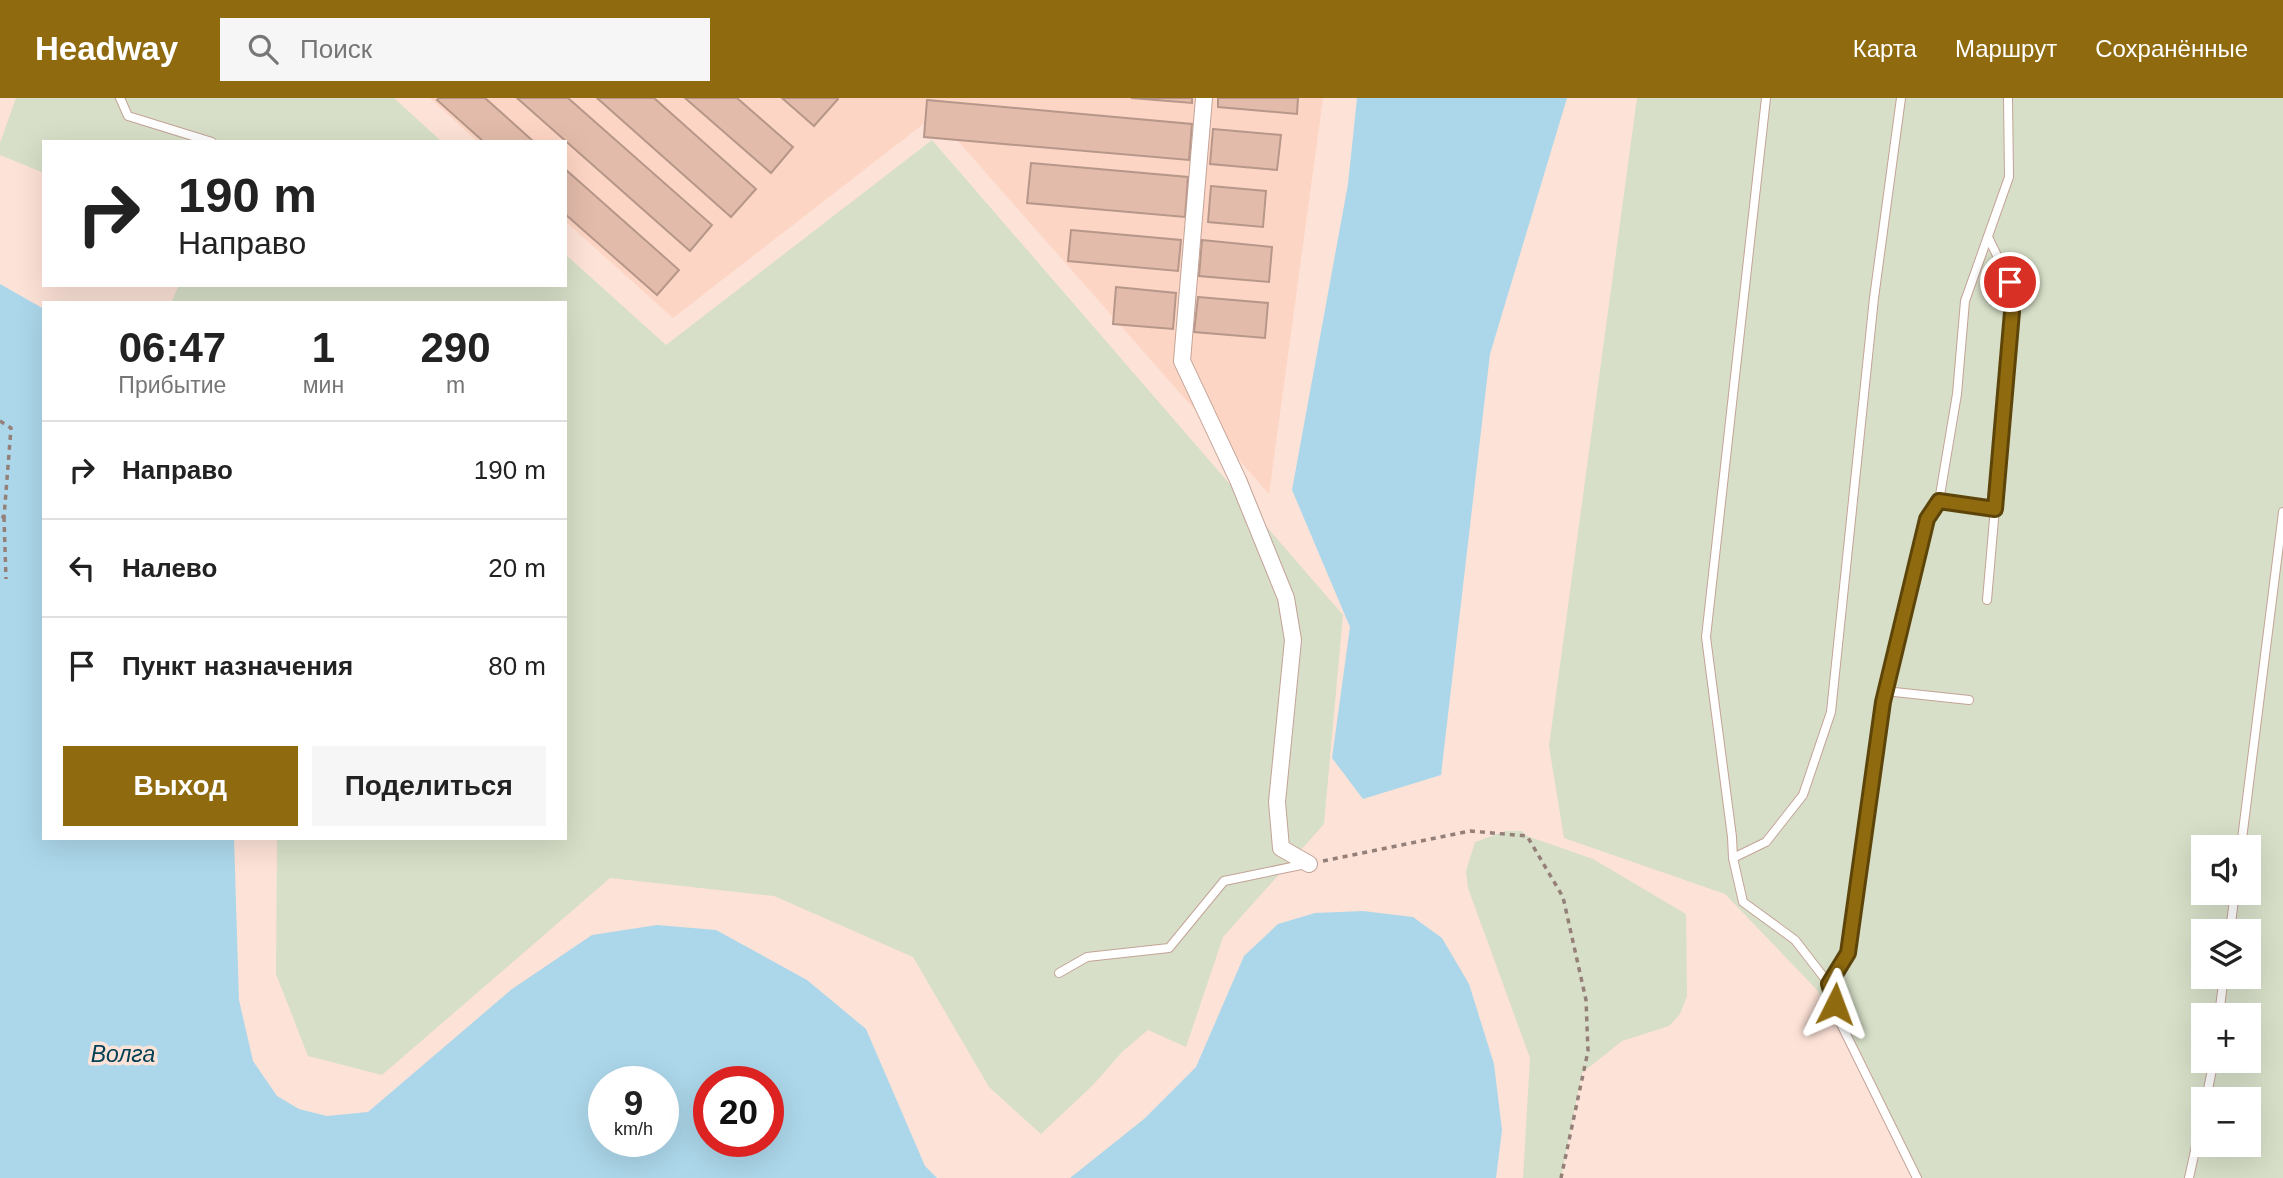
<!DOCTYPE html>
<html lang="ru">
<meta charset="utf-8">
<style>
body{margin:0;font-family:Helvetica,sans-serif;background:#f6f6f6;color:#222;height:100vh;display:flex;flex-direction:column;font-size:26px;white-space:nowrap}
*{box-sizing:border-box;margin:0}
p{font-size:23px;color:#767676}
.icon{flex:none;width:38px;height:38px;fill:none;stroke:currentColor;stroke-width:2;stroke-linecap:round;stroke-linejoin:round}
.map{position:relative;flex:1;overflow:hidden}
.drawer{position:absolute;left:42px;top:203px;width:525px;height:539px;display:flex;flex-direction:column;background:#fff;border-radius:0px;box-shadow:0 7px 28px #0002}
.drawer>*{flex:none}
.guide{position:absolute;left:42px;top:42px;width:525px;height:147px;border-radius:0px;box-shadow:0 7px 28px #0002;background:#fff;color:#222;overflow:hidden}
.fabs{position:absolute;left:2191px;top:737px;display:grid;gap:14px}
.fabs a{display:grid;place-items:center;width:70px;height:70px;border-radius:0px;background:#fff;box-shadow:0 7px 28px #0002;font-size:35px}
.speed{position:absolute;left:588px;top:968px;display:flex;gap:14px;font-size:35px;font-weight:700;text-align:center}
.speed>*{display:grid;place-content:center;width:91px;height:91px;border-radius:50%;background:#fff;box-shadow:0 7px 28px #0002;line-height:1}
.speed small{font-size:18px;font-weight:400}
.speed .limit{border:10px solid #d22;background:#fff;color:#111}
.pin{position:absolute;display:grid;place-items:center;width:60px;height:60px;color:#fff;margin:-30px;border:4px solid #fff;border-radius:50%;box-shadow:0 2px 7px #0007}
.me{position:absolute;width:77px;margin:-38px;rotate:3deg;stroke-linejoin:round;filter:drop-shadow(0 0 5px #0008)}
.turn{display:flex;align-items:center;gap:24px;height:147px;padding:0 21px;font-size:32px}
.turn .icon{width:91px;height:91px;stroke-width:2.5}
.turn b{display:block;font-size:49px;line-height:60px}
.eta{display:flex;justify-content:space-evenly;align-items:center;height:119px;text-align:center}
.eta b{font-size:42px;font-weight:700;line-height:49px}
.cta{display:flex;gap:14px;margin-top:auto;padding:14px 21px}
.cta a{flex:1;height:80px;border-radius:0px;background:#8f6a0e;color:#fff;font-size:28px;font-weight:700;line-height:80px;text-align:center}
.cta a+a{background:#f6f6f6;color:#222}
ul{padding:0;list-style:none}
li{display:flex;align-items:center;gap:21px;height:98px;padding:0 21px;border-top:2px solid #e0e0e0}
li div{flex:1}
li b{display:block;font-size:26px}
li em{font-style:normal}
header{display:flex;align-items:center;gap:42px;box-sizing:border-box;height:98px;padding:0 35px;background:#8f6a0e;color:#fff}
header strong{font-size:33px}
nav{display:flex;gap:38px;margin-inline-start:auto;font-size:24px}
.search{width:490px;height:63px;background:#f6f6f6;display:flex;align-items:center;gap:18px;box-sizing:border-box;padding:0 24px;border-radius:0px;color:#767676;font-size:26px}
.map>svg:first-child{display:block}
.built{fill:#fdd5c4}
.green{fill:#d7dfc8;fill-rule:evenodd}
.water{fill:#acd7ea;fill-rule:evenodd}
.building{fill:#e3bbaa;stroke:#b6978a;stroke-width:2}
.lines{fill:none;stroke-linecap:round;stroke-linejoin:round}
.service-casing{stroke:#c3a397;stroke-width:10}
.minor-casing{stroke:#c3a397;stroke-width:18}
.path{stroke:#948079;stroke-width:3.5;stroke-dasharray:5 5;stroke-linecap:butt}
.service{stroke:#fff;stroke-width:8}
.minor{stroke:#fff;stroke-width:16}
.route-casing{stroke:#5d4509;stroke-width:18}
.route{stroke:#8f6a0e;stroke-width:12}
.labels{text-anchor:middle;stroke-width:7;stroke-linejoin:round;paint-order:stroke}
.water-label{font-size:23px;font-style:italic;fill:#013f54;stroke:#fde2d7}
</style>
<header>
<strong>Headway</strong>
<div class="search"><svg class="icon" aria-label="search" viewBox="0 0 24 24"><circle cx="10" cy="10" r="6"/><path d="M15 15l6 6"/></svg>Поиск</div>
<nav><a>Карта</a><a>Маршрут</a><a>Сохранённые</a></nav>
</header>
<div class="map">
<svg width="2283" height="1080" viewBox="0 0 2283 1080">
<rect width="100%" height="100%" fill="#fde2d7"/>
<polygon class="built" points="430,0 1323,0 1269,396 935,17 673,220 565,123 565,44 478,44"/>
<g class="green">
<polygon points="16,0 394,0 442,44 44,44 44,75 0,57 0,45"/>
<path d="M 1637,0 L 2283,0 L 2283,1080 L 1916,1080 L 1818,893 L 1725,796 L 1564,740 L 1549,648 ZM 2203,749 L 2249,749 L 2249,794 L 2203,794 ZM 2203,833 L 2249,833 L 2249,878 L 2203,878 ZM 2203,917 L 2249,917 L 2249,962 L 2203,962 ZM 2203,1001 L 2249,1001 L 2249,1046 L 2203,1046 Z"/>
<polygon points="932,42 1343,517 1324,726 1223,839 1186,949 1148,932 1122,954 1093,987 1041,1036 989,989 913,859 774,798 610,780 382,977 308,958 276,876 277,740 565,740 565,205 171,205 179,187 565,187 565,156 666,247"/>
<polygon points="1506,733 1522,733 1527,738 1593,761 1686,816 1687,898 1680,916 1669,928 1622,943 1582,975 1561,1080 1523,1080 1530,960 1468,790 1466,773 1475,744"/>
</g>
<g class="water">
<polygon points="1357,0 1567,0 1490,256 1441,677 1363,701 1332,660 1350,529 1292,392 1348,86"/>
<path d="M 0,186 L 44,211 L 44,740 L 234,740 L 239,902 L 253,963 L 277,998 L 299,1011 L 327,1018 L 368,1014 L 512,891 L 592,837 L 657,827 L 716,832 L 807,882 L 866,931 L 925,1068 L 937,1080 L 0,1080 ZM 604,984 L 663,984 L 663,1043 L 604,1043 ZM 709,984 L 768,984 L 768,1043 L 709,1043 Z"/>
<polygon points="1363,813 1413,819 1442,840 1469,886 1494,966 1502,1032 1496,1080 1070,1080 1144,1021 1196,969 1244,858 1278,826 1315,815"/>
</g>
<g class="building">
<polygon points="439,0 485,0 534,44 484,44 437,2"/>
<polygon points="517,0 568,0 712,127 690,153"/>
<polygon points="597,0 654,0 756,91 731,119"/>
<polygon points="685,0 737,0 793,49 771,75"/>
<polygon points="782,0 837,0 838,1 814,28"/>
<polygon points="1131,0 1192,0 1192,5"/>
<polygon points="1218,0 1298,0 1297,16 1218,9"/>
<polygon points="927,2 1192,26 1189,62 924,39"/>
<polygon points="1213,31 1281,37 1277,72 1210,66"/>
<polygon points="1031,65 1188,79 1185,119 1027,105"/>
<polygon points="565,71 679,172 657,197 565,116"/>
<polygon points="1211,88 1266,93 1263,129 1208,124"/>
<polygon points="1071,132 1181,142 1178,173 1068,163"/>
<polygon points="1202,142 1272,149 1269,184 1199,178"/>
<polygon points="1116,189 1176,195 1173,231 1113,226"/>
<polygon points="1198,199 1268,205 1265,240 1194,234"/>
</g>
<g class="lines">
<defs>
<g id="service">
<polyline points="120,0 128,18 212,44"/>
<polyline points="1766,0 1706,539 1732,739 1733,760 1743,804 1795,842 1829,886 1841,926 1917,1080"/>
<polyline points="1939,403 1995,411"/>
<polyline points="1987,502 2012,214 2010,184 1988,139"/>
<polyline points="1885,593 1969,602"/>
<polyline points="2241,749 2283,414"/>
<polyline points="1733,760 1766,744 1803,697 1831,614 1874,200 1901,0"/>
<polyline points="2230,833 2235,794"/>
<polyline points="1059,875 1087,859 1169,850 1224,783 1306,766"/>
<polyline points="1829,886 1848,855 1883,604 1921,441 1927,421 1939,403 1957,296 1965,203 2009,79 2008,0"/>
<polyline points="2219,917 2224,878"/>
<polyline points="2206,1001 2214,962"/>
<polyline points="2189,1080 2203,1016"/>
</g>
<polyline id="minor" points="1204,0 1182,263 1238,382 1286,500 1293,542 1277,704 1281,750 1309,766"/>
</defs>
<use href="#service" class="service-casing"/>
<use href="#minor" class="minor-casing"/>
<g class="path">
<polyline points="0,323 11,330 4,419 0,418"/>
<polyline points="4,419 6,481"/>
<polyline points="1323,763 1470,733 1527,738 1563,799 1586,902 1588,953 1561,1080"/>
</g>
<use href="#service" class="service"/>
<use href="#minor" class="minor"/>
</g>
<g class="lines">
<defs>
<polyline id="route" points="1835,906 1829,886 1848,855 1883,604 1927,421 1939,403 1995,411 2012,214 2010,184"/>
</defs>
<use href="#route" class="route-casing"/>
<use href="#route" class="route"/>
</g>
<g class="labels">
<g class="water-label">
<text x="123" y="964">Волга</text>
</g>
</g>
</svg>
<div class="fabs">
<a><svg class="icon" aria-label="sound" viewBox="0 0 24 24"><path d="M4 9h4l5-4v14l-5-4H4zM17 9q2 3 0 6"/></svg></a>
<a><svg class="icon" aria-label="layers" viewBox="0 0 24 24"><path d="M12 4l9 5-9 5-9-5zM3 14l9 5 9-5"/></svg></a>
<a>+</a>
<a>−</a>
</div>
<div class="speed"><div>9<small>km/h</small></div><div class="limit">20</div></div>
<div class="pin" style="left:2010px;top:184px;background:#d93025"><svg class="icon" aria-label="arrive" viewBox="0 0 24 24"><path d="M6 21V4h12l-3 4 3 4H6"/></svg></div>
<svg class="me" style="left:1835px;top:906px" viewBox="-20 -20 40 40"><path d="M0-17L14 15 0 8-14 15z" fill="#8f6a0e" stroke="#fff" stroke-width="4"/></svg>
<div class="guide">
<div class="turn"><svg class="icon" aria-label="right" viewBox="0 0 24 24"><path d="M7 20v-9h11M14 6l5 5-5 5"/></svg><div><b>190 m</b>Направо</div></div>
</div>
<section class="drawer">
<div class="eta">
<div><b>06:47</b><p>Прибытие</p></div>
<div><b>1</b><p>мин</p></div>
<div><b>290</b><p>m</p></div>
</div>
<ul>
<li><svg class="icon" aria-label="right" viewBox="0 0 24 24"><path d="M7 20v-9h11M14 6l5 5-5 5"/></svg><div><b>Направо</b></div><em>190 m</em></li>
<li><svg class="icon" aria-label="left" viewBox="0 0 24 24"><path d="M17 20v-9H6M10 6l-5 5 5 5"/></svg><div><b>Налево</b></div><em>20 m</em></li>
<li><svg class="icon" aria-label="arrive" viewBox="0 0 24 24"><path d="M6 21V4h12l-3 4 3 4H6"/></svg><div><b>Пункт назначения</b></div><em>80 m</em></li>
</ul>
<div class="cta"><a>Выход</a><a>Поделиться</a></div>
</section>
</div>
